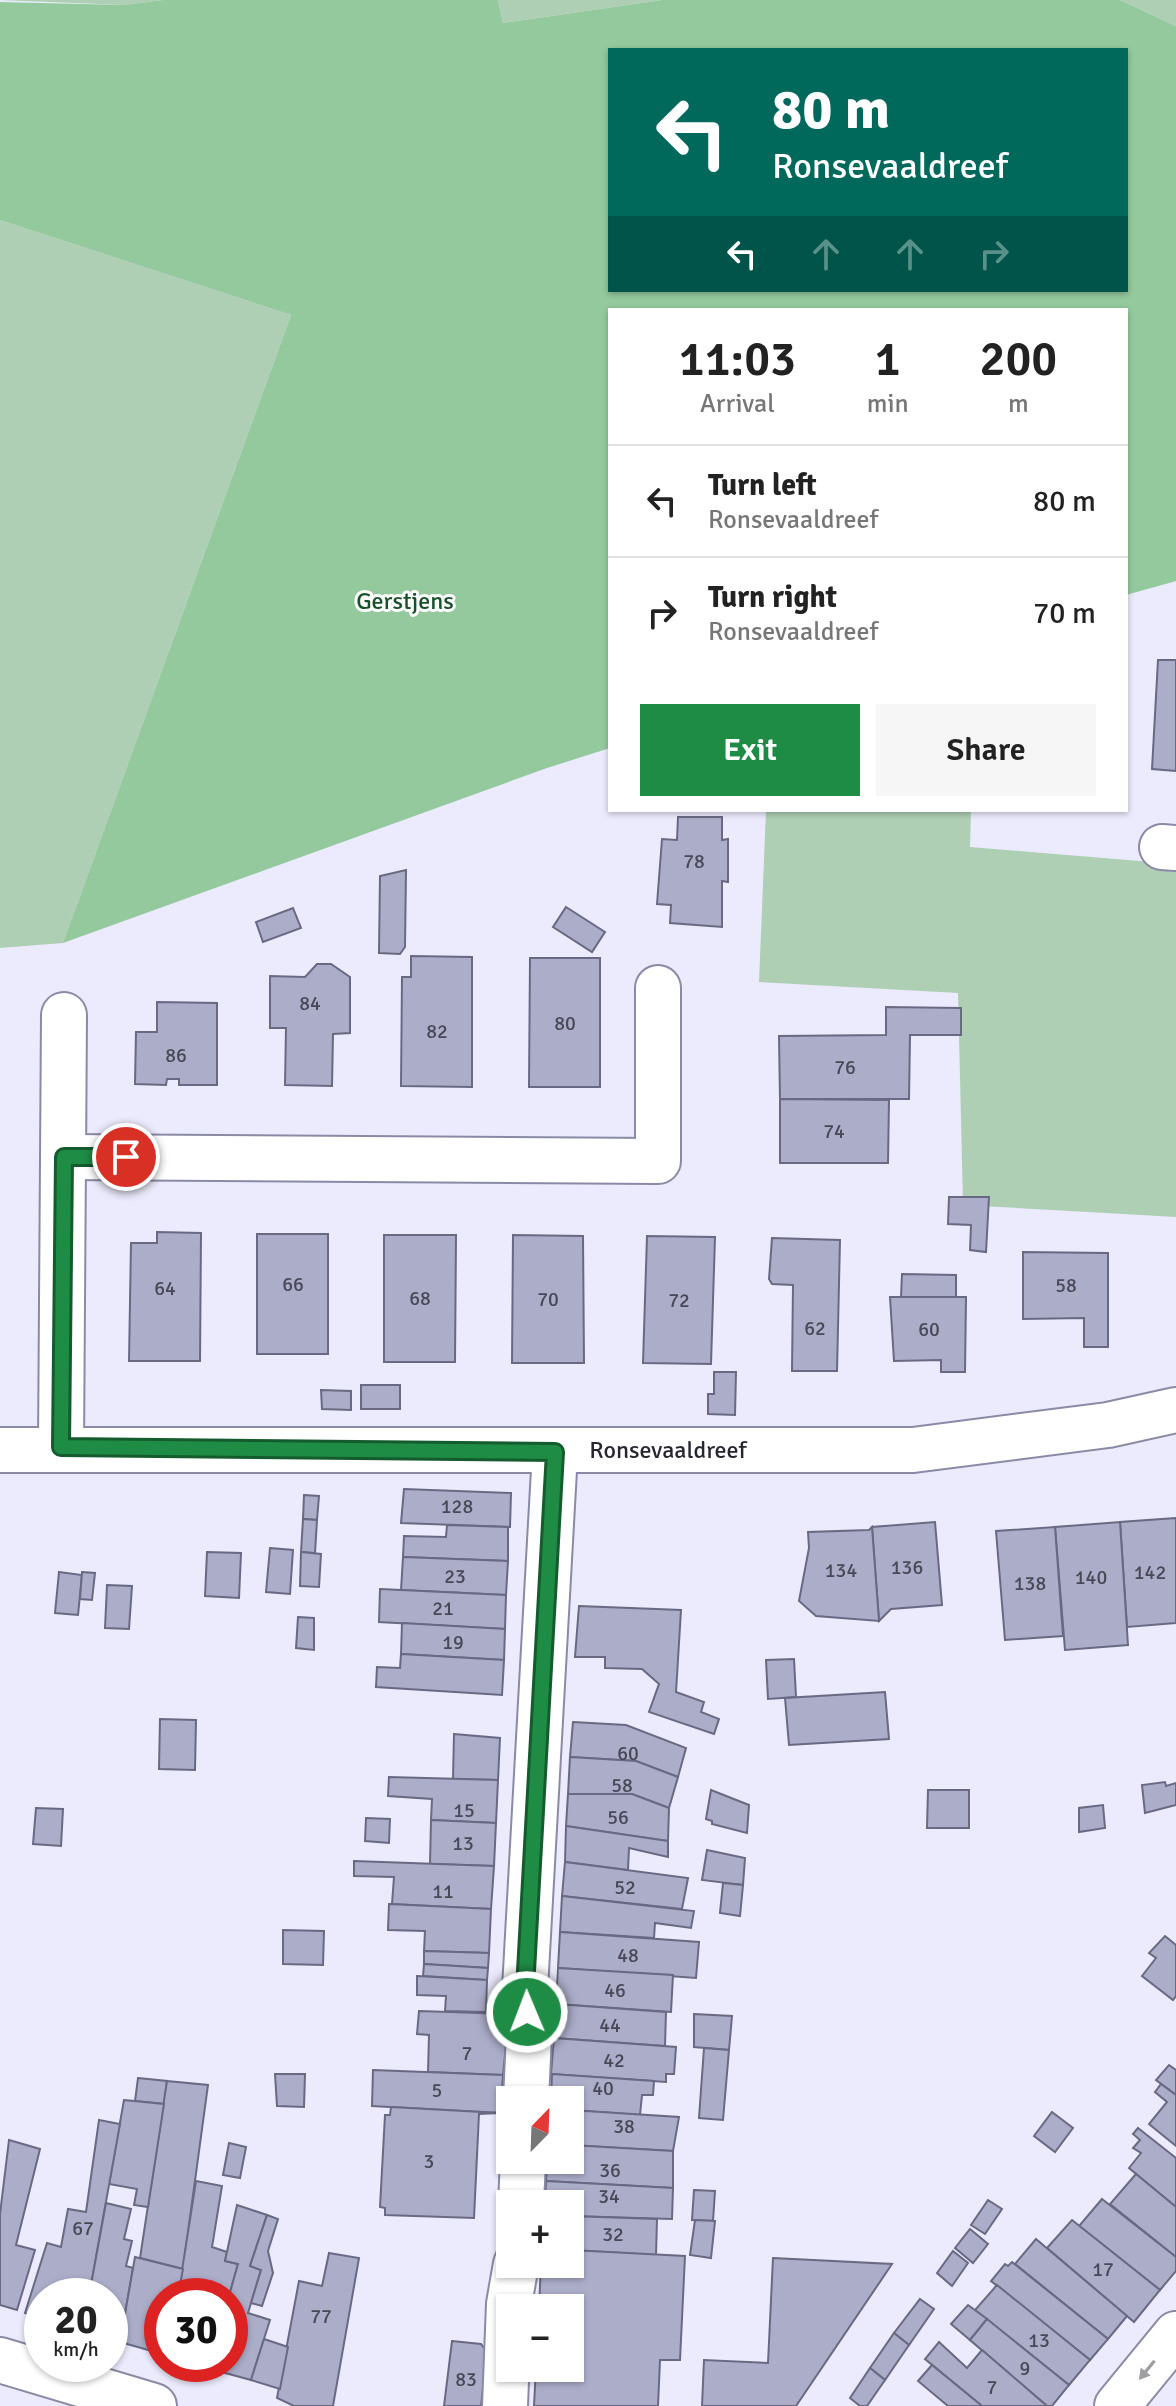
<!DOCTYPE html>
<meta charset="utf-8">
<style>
body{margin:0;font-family:Signika,sans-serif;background:#f6f6f6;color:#222;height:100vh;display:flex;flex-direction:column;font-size:30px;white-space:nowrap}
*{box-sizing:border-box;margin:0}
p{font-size:26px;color:#767676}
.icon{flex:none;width:44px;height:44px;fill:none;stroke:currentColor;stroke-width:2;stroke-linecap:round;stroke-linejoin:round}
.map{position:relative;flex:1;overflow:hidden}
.details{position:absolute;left:608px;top:308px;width:520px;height:504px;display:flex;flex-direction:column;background:#fff;border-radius:0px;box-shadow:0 2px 6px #0004}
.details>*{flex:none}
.banner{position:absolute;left:608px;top:48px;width:520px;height:244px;border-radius:0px;box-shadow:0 2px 6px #0004;background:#00695c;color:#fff;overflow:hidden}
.needle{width:52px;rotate:23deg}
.controls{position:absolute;left:496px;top:2086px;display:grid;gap:16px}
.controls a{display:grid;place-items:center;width:88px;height:88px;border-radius:0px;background:#fff;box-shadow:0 2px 6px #0004;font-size:40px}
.speed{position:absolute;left:24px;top:2278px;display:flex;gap:16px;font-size:40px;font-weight:700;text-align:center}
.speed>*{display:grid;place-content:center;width:104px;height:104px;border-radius:50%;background:#fff;box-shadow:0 2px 6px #0004;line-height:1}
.speed small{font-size:20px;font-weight:400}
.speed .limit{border:12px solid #d22;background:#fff;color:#111}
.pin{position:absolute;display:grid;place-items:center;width:68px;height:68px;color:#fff;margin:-34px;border:4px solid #fff;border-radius:50%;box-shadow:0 2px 8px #0007}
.me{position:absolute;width:88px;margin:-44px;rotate:359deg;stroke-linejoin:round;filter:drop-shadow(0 0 6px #0008)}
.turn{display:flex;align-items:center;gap:28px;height:168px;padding:0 32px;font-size:36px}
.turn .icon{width:104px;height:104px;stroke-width:2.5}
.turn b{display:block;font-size:56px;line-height:68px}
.lanes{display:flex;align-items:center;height:76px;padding:0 32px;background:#0003;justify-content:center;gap:40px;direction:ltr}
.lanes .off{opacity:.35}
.eta{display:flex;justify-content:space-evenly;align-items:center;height:136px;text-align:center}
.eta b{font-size:48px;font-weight:600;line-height:56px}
.action{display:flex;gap:16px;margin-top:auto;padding:16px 32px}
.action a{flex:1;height:92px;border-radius:0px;background:#1f8c45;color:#fff;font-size:32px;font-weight:600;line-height:92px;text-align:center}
.action a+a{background:#f6f6f6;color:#222}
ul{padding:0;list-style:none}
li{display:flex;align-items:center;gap:24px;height:112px;padding:0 32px;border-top:2px solid #e0e0e0}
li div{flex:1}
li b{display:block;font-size:30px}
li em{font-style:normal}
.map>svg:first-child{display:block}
.green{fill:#afcfb4}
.forest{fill:#94c99e;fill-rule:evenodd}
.building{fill:#acadc9;stroke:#696983;stroke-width:2}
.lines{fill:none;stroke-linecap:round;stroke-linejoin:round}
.minor-casing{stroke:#8a8aa6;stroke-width:48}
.tertiary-casing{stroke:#8a8aa6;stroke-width:48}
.minor{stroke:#fff;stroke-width:44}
.tertiary{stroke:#fff;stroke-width:44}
.oneway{fill:#9d9da2}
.route-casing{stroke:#145b2d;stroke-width:20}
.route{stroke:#1f8c45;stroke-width:14}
.labels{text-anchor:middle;stroke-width:6;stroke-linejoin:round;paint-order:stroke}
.number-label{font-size:20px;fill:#484857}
.park-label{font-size:24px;fill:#185129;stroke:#fafafa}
.street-label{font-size:24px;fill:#262631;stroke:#fafafa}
</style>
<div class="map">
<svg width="1176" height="2406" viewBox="0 0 1176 2406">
<rect width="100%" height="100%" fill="#ebebfd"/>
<g class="green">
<polygon points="0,0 163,0 124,5"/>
<polygon points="498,0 662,0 503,23"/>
<polygon points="1120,0 1176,0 1176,26"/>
<polygon points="0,220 291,315 63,943 0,948"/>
<polygon points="766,810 971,810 970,847 1176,864 1176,1217 963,1205 958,993 759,982"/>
</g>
<path class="forest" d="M 163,0 L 498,0 L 503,23 L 662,0 L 1120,0 L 1176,26 L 1176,581 L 1126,595 L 1126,310 L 610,310 L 610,748 L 547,768 L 63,943 L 291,315 L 0,220 L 0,2 L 124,5 ZM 610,50 L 1126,50 L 1126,290 L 610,290 Z"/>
<g class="building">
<polygon points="1158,660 1176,660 1176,771 1152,769"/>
<polygon points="678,817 722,817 722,840 728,839 728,882 722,881 722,927 670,923 671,905 657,904 662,839 677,840"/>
<polygon points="406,870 405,947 400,954 379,953 380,876"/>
<polygon points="566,907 605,932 592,952 553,927"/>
<polygon points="293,908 301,928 263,942 256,922"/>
<polygon points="411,956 472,957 472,1087 401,1086 402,977 411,977"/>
<polygon points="530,958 600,958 600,1087 529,1087"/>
<polygon points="317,964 331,964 350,977 350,1033 333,1034 332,1086 285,1085 286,1028 270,1028 270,976 305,977"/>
<polygon points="157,1002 217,1003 217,1085 179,1085 179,1079 167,1079 166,1085 135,1084 136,1032 157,1032"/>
<polygon points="886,1007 961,1008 961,1035 910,1035 909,1099 780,1099 779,1036 886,1035"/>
<polygon points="780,1099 889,1100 888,1163 780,1163"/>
<polygon points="949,1197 989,1197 986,1252 970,1250 971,1225 948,1224"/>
<polygon points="157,1232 201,1233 200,1361 129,1361 131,1243 157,1243"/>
<rect x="257" y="1234" width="71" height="120"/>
<polygon points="384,1235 456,1235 455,1362 384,1362"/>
<polygon points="513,1235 583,1236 584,1363 512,1363"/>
<polygon points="647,1236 715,1237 711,1364 643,1363"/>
<polygon points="772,1238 840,1240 837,1371 792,1371 793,1285 772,1284 769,1279"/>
<polygon points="1023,1252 1108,1253 1108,1347 1084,1347 1084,1318 1023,1319"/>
<polygon points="902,1274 956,1275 956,1297 901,1297"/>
<polygon points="890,1297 966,1297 965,1372 941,1372 941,1360 894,1361"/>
<polygon points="714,1372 736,1372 735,1415 708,1414 708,1394 714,1394"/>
<rect x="361" y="1385" width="39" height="24"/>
<polygon points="321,1390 351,1391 351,1410 322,1409"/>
<polygon points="404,1489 511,1493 510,1527 401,1523"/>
<polygon points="304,1495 319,1496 317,1520 303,1519"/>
<polygon points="1176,1518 1176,1623 1127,1627 1120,1522"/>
<polygon points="303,1519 317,1520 315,1553 301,1552"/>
<polygon points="935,1522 942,1605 891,1609 879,1621 872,1527"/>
<polygon points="1120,1522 1128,1645 1065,1650 1055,1527"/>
<polygon points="447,1525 508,1527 508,1561 403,1557 404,1536 446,1537"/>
<polygon points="872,1527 879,1621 816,1616 799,1601 809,1548 808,1532 869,1530"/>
<polygon points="1055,1527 1063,1636 1005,1640 996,1531"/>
<polygon points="270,1548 293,1550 290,1594 266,1592"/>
<polygon points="207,1552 241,1553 239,1598 205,1596"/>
<polygon points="301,1552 321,1554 319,1587 300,1586"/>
<polygon points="403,1557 508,1561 506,1595 401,1590"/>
<polygon points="59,1572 82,1575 78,1615 55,1613"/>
<polygon points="82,1572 95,1573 92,1600 80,1599"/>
<polygon points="107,1585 132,1586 129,1629 105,1628"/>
<polygon points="380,1589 506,1595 505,1629 379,1622"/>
<polygon points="579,1606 681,1610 676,1692 704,1702 701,1712 719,1719 714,1734 649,1712 659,1684 642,1669 605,1668 605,1657 575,1657"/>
<polygon points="298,1617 314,1618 314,1650 296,1648"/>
<polygon points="402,1623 505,1629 504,1660 401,1654"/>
<polygon points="401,1654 504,1660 502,1695 376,1687 377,1667 400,1668"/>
<polygon points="794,1659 796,1697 768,1699 766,1660"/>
<polygon points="885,1692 889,1739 789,1745 785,1698"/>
<polygon points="160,1719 196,1720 195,1770 159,1769"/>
<polygon points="573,1722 626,1725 686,1748 678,1777 636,1761 570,1757"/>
<polygon points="454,1734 500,1738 498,1780 453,1779"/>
<polygon points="570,1757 636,1761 678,1777 669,1808 632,1794 568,1794"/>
<polygon points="389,1777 498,1780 496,1823 431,1820 432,1799 388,1796"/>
<polygon points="1165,1782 1166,1786 1176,1783 1176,1805 1145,1813 1142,1785"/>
<polygon points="711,1790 749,1805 747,1833 712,1824 712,1821 706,1819"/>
<polygon points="928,1790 969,1790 969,1828 927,1828"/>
<polygon points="568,1794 632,1794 669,1808 668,1841 566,1826"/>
<polygon points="1103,1805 1105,1828 1079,1832 1079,1808"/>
<polygon points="36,1808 63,1809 61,1846 33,1844"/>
<polygon points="366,1818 390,1819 389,1843 365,1841"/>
<polygon points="431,1820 496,1823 494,1866 430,1864"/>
<polygon points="566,1826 668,1841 668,1857 629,1848 628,1870 565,1862"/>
<polygon points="707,1850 745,1858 743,1885 702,1880"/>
<polygon points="354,1861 494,1866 491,1909 392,1904 394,1877 354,1876"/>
<polygon points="565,1862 688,1878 682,1909 562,1896"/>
<polygon points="723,1883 743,1885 740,1916 720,1913"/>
<polygon points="562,1896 694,1911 691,1928 655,1923 654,1938 560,1932"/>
<polygon points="389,1904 491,1909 489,1953 424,1951 425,1931 388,1930"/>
<polygon points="283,1930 324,1931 323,1965 283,1964"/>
<polygon points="560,1932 699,1942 696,1978 558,1968"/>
<polygon points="1165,1936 1176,1945 1176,1996 1173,2000 1142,1976 1156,1958 1149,1953"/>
<polygon points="424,1951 489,1953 488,1968 424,1964"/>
<polygon points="424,1964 488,1968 487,1980 423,1976"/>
<polygon points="558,1968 673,1975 671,2012 556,2004"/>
<polygon points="417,1976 487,1980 486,2012 445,2011 446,1996 417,1995"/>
<polygon points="556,2004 666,2012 665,2046 554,2038"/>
<polygon points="419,2011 509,2014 503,2075 428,2072 429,2035 417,2034"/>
<polygon points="694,2014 732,2016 729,2050 694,2047"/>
<polygon points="554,2038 676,2047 674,2074 666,2074 666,2082 551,2074"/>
<polygon points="704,2048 729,2050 723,2120 699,2118"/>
<polygon points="1169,2065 1176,2070 1176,2095 1156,2080"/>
<polygon points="373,2070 503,2075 500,2113 372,2106"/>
<polygon points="275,2074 305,2074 304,2107 277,2106"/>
<polygon points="552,2074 654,2081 653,2095 642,2095 640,2115 570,2110 570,2100 551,2100"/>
<polygon points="138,2078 167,2081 164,2104 135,2101"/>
<polygon points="167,2081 208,2085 183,2269 140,2258"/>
<polygon points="1161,2084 1176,2095 1176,2146 1149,2124 1167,2102 1155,2092"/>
<polygon points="124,2100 164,2104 148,2207 134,2205 137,2189 109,2184"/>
<polygon points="391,2107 500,2113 479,2114 474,2218 385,2215 385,2208 380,2207 385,2115 390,2115"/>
<polygon points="570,2110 679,2117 673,2151 570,2145"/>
<polygon points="1052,2112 1073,2128 1055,2152 1034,2136"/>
<polygon points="99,2120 120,2124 89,2296 42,2296 42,2318 25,2313 47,2243 61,2247 68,2209 86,2212"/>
<polygon points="1138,2128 1176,2158 1176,2207 1129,2168 1141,2153 1133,2148 1140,2140 1133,2134"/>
<polygon points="9,2140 40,2149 16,2245 35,2250 17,2310 0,2305 0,2214"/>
<polygon points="229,2143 246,2147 240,2178 223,2175"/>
<polygon points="570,2145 673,2151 673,2188 546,2181 547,2160 570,2160"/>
<polygon points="1136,2174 1176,2207 1176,2257 1110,2204"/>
<polygon points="196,2181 222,2186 212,2247 227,2252 225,2261 238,2264 229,2296 178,2296"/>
<polygon points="546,2181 673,2188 672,2219 570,2216 570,2204 545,2204"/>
<polygon points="694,2190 715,2191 713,2221 692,2220"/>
<polygon points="1102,2199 1176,2257 1176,2271 1160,2290 1079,2226"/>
<polygon points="988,2200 1002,2209 985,2234 971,2225"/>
<polygon points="106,2203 131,2209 124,2239 132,2241 126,2266 133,2268 120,2342 110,2339 110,2296 89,2296"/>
<polygon points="237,2205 267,2215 250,2266 261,2270 248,2313 270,2320 251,2380 207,2368 209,2364 230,2364 229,2296 238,2264 225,2261"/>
<polygon points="267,2215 278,2219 268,2251 273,2273 262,2306 251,2303 261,2270 250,2266"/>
<polygon points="570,2216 657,2219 656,2255 570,2250"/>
<polygon points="695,2220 715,2221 711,2258 690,2255"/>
<polygon points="1072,2220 1160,2290 1134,2322 1047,2248"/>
<polygon points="970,2229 988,2244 973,2263 955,2248"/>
<polygon points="1036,2239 1127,2316 1108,2339 1015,2264"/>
<polygon points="570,2250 685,2256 680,2360 660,2360 658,2406 534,2406 536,2368 570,2368 570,2308 539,2308 541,2264 570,2264"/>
<polygon points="953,2251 968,2263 952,2286 937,2273"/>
<polygon points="329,2253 359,2258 333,2406 294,2406 277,2398 299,2281 322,2286"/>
<polygon points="135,2257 183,2269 178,2296 162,2296 162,2354 120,2342"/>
<polygon points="773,2258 892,2264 796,2406 702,2406 704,2360 768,2363"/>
<polygon points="1012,2262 1108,2339 1090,2360 991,2281 1005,2264 1008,2266"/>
<polygon points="997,2285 1090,2360 1069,2385 975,2310"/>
<polygon points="920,2299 934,2309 909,2345 894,2333"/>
<polygon points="968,2305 987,2319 970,2340 951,2324"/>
<polygon points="987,2319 1069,2385 1052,2406 1047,2406 970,2340"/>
<polygon points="894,2333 909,2345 885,2380 870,2368"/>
<polygon points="264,2339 288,2347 280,2389 251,2380"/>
<polygon points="452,2341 481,2344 487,2352 481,2406 444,2406"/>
<polygon points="939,2342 967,2368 982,2350 1047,2406 982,2406 925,2359"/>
<polygon points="932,2365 982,2406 948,2406 918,2381"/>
<polygon points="870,2368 885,2380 867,2406 860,2406 850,2398"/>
</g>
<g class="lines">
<defs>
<g id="minor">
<polyline points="1162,847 1176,848"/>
<polyline points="64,1157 658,1161 658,988"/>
<polyline points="61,1447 64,1015"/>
<path id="s1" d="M 0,1450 L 913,1450 L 1108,1425 L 1176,1410"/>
<polyline points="526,2100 529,2035 525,1989 555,1452"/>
<polyline points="521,2204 523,2160"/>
<polyline points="505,2406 509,2304 516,2264"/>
<polyline points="1117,2406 1176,2334"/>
</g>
<polyline id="tertiary" points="0,2360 154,2406"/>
</defs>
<use href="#minor" class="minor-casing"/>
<use href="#tertiary" class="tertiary-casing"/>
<use href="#minor" class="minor"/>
<use href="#tertiary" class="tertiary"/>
</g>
<defs><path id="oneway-solid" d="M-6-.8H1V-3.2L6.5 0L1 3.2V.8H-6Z" transform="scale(2)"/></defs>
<use class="oneway" href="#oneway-solid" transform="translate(1147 2370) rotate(129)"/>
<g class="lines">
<defs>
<polyline id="route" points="126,1157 64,1157 61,1447 555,1452 525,1989 527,2012"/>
</defs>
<use href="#route" class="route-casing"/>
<use href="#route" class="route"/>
</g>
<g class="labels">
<g class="number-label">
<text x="694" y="868">78</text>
<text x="310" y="1010">84</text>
<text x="565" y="1030">80</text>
<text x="437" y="1038">82</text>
<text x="176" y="1062">86</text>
<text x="845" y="1074">76</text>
<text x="834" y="1138">74</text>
<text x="293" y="1291">66</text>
<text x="1066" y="1292">58</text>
<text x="165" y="1295">64</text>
<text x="420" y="1305">68</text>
<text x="548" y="1306">70</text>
<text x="679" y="1307">72</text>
<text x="815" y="1335">62</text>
<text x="929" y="1336">60</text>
<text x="457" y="1513">128</text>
<text x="907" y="1574">136</text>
<text x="841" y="1577">134</text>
<text x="1150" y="1579">142</text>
<text x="455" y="1583">23</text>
<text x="1091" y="1584">140</text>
<text x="1030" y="1590">138</text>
<text x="443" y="1615">21</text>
<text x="453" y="1649">19</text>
<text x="628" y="1760">60</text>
<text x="622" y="1792">58</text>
<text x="464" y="1817">15</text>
<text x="618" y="1824">56</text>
<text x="463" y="1850">13</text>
<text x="625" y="1894">52</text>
<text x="443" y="1898">11</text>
<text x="628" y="1962">48</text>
<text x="615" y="1997">46</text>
<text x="610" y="2032">44</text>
<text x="467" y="2060">7</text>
<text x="614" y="2067">42</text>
<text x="603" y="2095">40</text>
<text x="437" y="2097">5</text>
<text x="624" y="2133">38</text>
<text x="429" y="2168">3</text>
<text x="610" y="2177">36</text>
<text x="609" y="2203">34</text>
<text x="83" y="2235">67</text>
<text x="613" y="2241">32</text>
<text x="1103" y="2276">17</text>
<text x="321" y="2323">77</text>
<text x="1039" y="2347">13</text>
<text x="1025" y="2375">9</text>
<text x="466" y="2386">83</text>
<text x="992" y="2394">7</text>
</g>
<g class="park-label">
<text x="405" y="609">Gerstjens</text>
</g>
<g class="street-label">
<text dy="8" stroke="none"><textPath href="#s1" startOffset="668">Ronsevaaldreef</textPath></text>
</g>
</g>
</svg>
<div class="controls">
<a><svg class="needle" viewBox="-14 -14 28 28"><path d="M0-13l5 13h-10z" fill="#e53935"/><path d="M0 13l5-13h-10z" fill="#767676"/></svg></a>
<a>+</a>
<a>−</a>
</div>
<div class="speed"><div>20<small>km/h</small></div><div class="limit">30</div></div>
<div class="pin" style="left:126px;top:1157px;background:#d93025"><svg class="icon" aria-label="arrive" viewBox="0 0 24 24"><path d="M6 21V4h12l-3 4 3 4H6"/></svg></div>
<svg class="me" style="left:527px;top:2012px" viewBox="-20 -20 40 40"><circle r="17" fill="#1f8c45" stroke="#fff" stroke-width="3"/><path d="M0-11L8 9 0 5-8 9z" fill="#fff"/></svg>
<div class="banner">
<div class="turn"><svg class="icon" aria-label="left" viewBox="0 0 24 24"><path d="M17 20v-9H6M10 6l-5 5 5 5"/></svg><div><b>80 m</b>Ronsevaaldreef</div></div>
<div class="lanes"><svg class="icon" aria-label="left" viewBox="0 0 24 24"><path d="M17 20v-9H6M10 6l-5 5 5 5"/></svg><svg class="icon off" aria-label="ahead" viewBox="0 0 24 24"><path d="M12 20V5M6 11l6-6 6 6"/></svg><svg class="icon off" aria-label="ahead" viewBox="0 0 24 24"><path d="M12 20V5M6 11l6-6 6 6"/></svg><svg class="icon off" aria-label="right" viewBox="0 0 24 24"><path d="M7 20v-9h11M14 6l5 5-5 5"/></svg></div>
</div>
<section class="details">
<div class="eta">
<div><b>11:03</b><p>Arrival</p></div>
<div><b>1</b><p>min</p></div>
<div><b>200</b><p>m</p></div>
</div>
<ul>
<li><svg class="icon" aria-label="left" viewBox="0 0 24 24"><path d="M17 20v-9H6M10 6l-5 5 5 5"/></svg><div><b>Turn left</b><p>Ronsevaaldreef</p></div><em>80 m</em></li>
<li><svg class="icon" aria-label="right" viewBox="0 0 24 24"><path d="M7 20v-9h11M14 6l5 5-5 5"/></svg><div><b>Turn right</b><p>Ronsevaaldreef</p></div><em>70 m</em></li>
</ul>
<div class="action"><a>Exit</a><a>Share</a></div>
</section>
</div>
